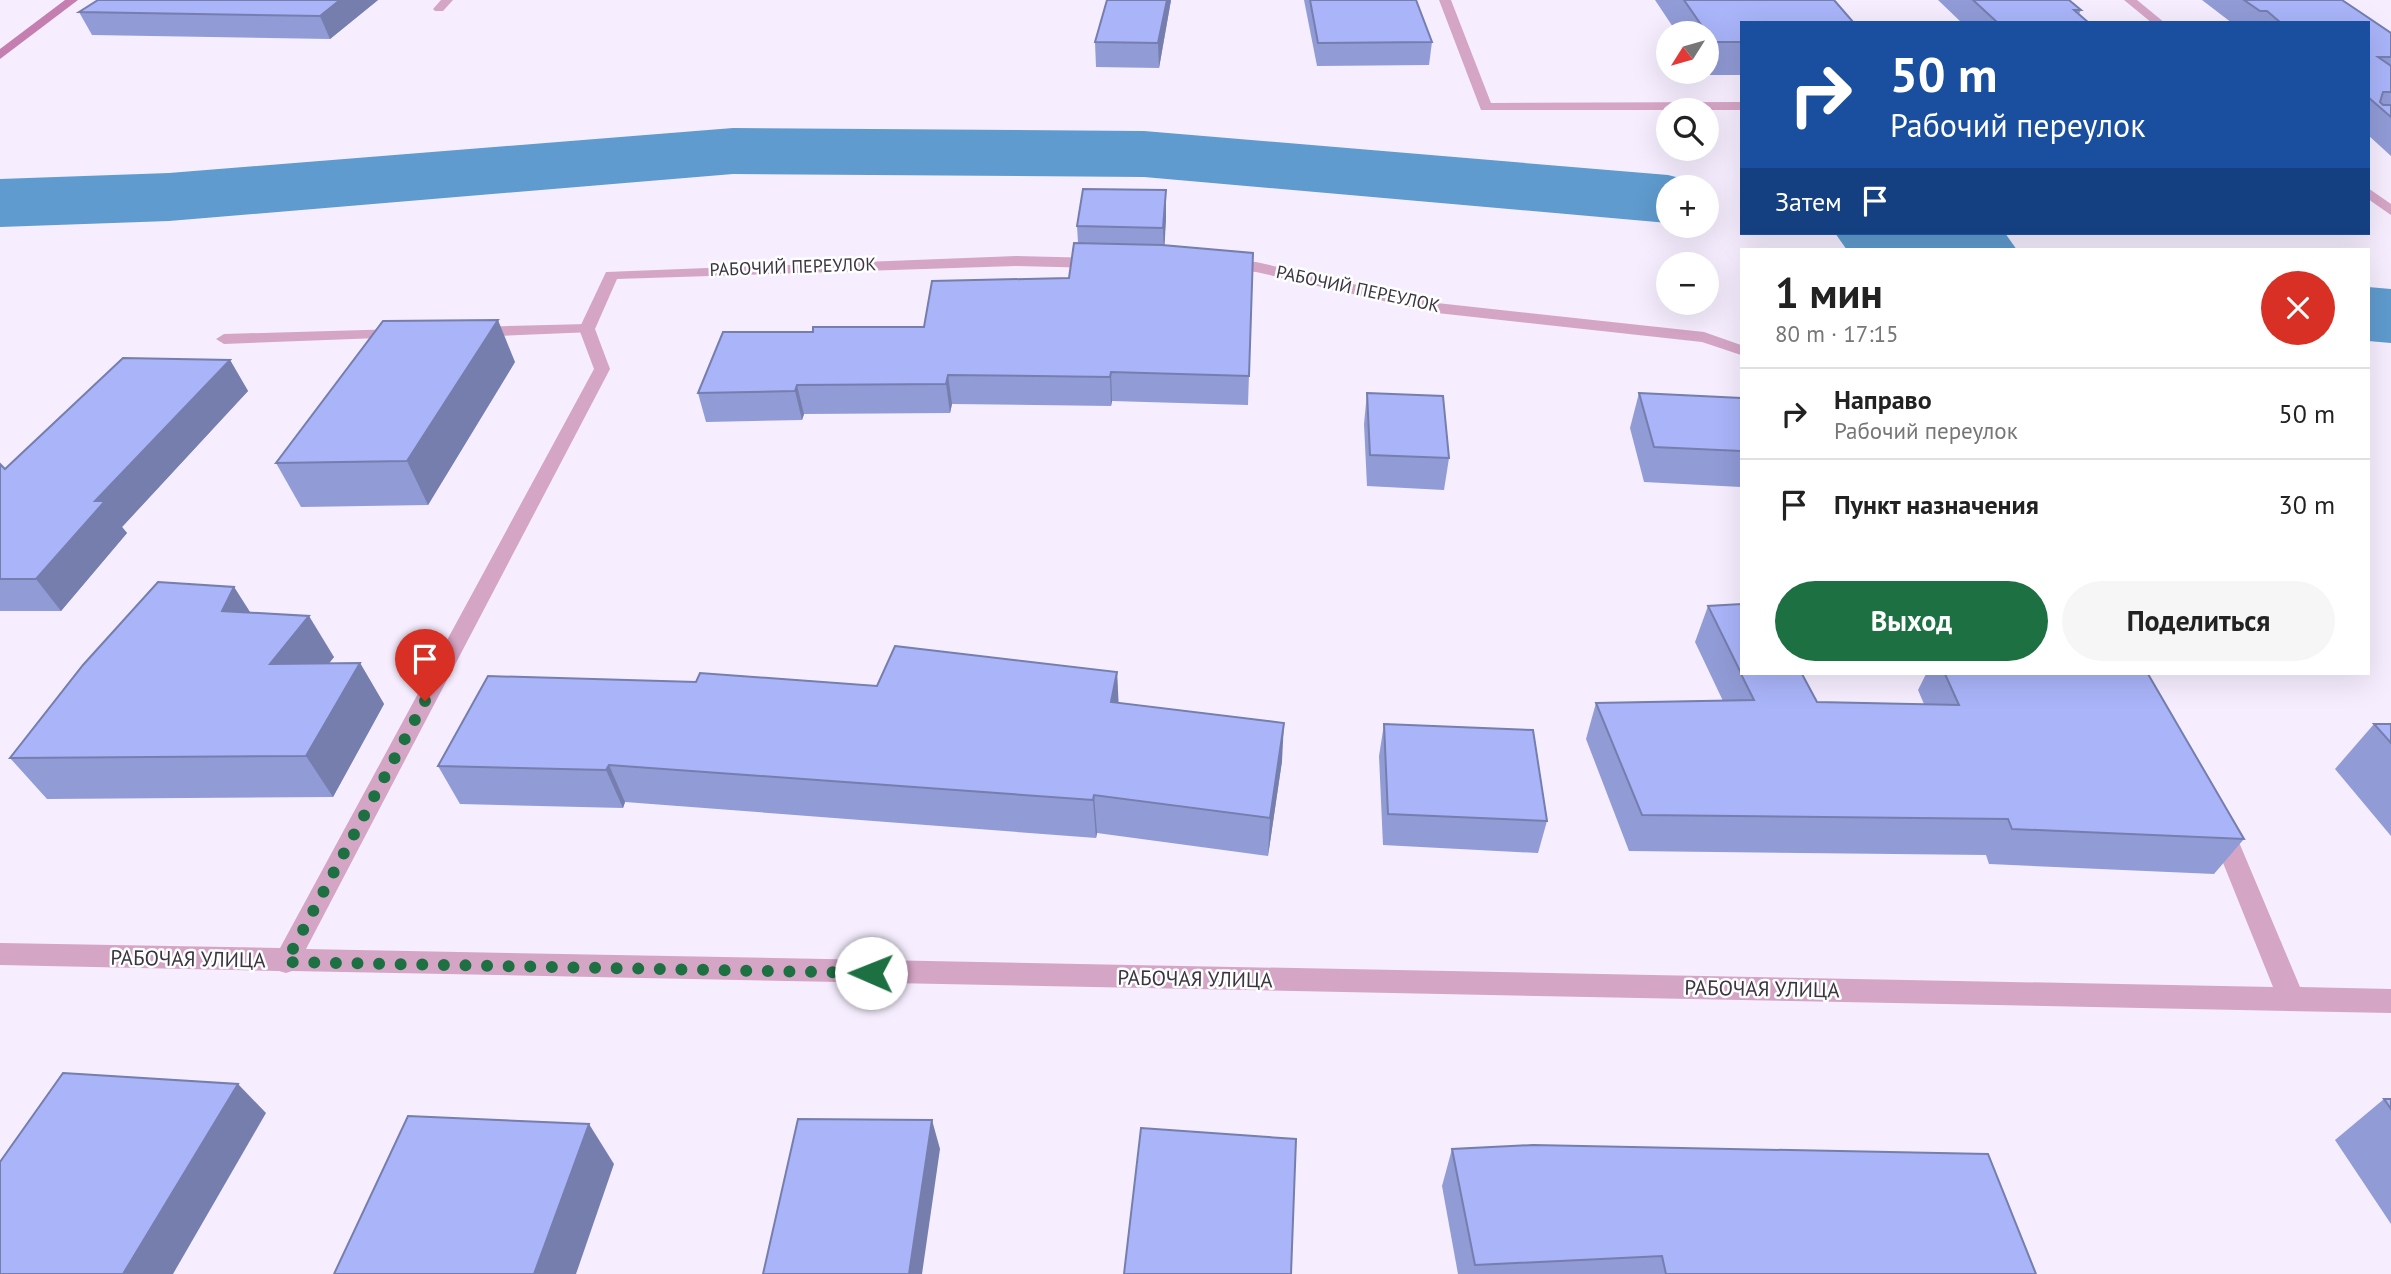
<!DOCTYPE html>
<html lang="ru">
<meta charset="utf-8">
<style>
body{margin:0;font-family:"PT Sans",sans-serif;background:#f6f6f6;color:#222;height:100vh;display:flex;flex-direction:column;font-size:26px;white-space:nowrap}
*{box-sizing:border-box;margin:0}
p{font-size:23px;color:#767676}
.icon{flex:none;width:38px;height:38px;fill:none;stroke:currentColor;stroke-width:2;stroke-linecap:round;stroke-linejoin:round}
.map{position:relative;flex:1;overflow:hidden}
.sheet{position:absolute;left:1740px;top:248px;width:630px;height:427px;display:flex;flex-direction:column;background:#fff;border-radius:0px;box-shadow:0 7px 28px #0002}
.sheet>*{flex:none}
.banner{position:absolute;left:1740px;top:21px;width:630px;height:214px;border-radius:0px;box-shadow:0 7px 28px #0002;background:#1a4fa0;color:#fff;overflow:hidden}
.needle{width:46px;rotate:233deg}
.tools{position:absolute;left:1656px;top:21px;display:grid;gap:14px}
.tools a{display:grid;place-items:center;width:63px;height:63px;border-radius:50%;background:#fff;box-shadow:0 7px 28px #0002;font-size:35px}
.pin{position:absolute;display:grid;place-items:center;width:60px;height:60px;color:#fff;margin:-72px -30px;border-radius:50% 50% 50% 0;rotate:-45deg;box-shadow:0 0 7px #0007}
.pin .icon{rotate:45deg}
.me{position:absolute;width:77px;margin:-38px;rotate:271deg;stroke-linejoin:round;filter:drop-shadow(0 0 5px #0008)}
.turn{display:flex;align-items:center;gap:24px;height:147px;padding:0 35px;font-size:32px}
.turn .icon{width:91px;height:91px;stroke-width:2.5}
.turn b{display:block;font-size:49px;line-height:60px}
.then{display:flex;align-items:center;height:66px;padding:0 35px;background:#0003;gap:14px;font-size:26px}
.round{display:grid;place-items:center;flex:none;width:74px;height:74px;border-radius:37px;background:#f6f6f6}
.headline{display:flex;align-items:center;justify-content:space-between;height:119px;padding:0 35px}
h1{font-size:42px;font-weight:700;line-height:52px}
.action{display:flex;gap:14px;margin-top:auto;padding:14px 35px}
.action a{flex:1;height:80px;border-radius:42px;background:#1d7041;color:#fff;font-size:28px;font-weight:700;line-height:80px;text-align:center}
.action a+a{background:#f6f6f6;color:#222}
ul{padding:0;list-style:none}
li{display:flex;align-items:center;gap:21px;height:91px;padding:0 35px;border-top:2px solid #e0e0e0}
li div{flex:1}
li b{display:block;font-size:26px}
li em{font-style:normal}
.map>svg:first-child{display:block}
.lines{fill:none;stroke-linecap:round;stroke-linejoin:round}
.river{fill:#5f9bce;fill-rule:evenodd}
.service{fill:#d5a5c6;fill-rule:evenodd}
.minor{fill:#d5a5c6;fill-rule:evenodd}
.secondary{fill:#c47eb0;fill-rule:evenodd}
.wall{fill:#919bd6}
.shaded-wall{fill:#767eae}
.building{fill:#a9b4f9;stroke:#767eae;stroke-width:2}
.route{stroke:#1d7041;stroke-width:12;stroke-dasharray:0 21.6}
.labels{text-anchor:middle;stroke-width:5;stroke-linejoin:round;paint-order:stroke}
.street-label{font-size:18px;fill:#3a3540;stroke:#fff}
.near-street-label{font-size:21px;fill:#3a3540;stroke:#fff}
</style>
<div class="map">
<svg width="2391" height="1274" viewBox="0 0 2391 1274">
<rect width="100%" height="100%" fill="#f6eeff"/>
<g class="lines">
<g class="river">
<polygon points="733,128 1144,131 1668,175 1696,182 1700,187 1668,187 1668,223 1144,177 733,174 169,221 0,227 0,179 169,173"/>
<polygon points="1706,197 1708,199 1706,201"/>
<polygon points="1835,233 2005,233 2017,250 1847,250"/>
<polygon points="2368,287 2391,289 2391,343 2368,341"/>
</g>
<g class="service">
<polygon points="441,0 453,0 443,11 435,11 433,9"/>
<polygon points="1439,0 1451,0 1491,103 1741,102 1741,110 1481,110"/>
<polygon points="587,324 595,329 593,332 474,337 466,332 474,327"/>
<polygon points="399,329 407,334 405,337 224,344 216,339 224,334"/>
</g>
<g class="minor">
<polygon points="2124,0 2137,0 2165,23 2152,23"/>
<polygon points="2368,188 2391,204 2391,215 2368,199"/>
<polygon points="1016,256 1098,258 1106,263 1098,268 1016,266 617,279 595,329 610,369 306,949 2273,987 2209,828 2213,821 2221,819 2229,821 2233,828 2300,987 2391,989 2391,1013 292,971 286,973 279,971 0,965 0,943 280,948 594,369 579,329 606,272"/>
<polygon points="1224,261 1256,262 1437,303 1704,332 1741,345 1741,355 1702,342 1437,313 1256,272 1219,269 1216,266"/>
</g>
<polygon class="secondary" points="65,0 78,0 0,59 0,49"/>
</g>
<g class="wall">
<polygon points="378,0 330,39 92,35 79,12"/>
<polygon points="1171,0 1159,68 1096,67 1095,42"/>
<polygon points="1304,0 1416,0 1432,42 1429,65 1317,66"/>
<polygon points="1655,0 1834,0 1741,23 1741,75 1705,75 1703,72 1706,72 1706,33 1677,33"/>
<polygon points="1938,0 2069,0 2081,10 2079,14 2089,23 1962,23"/>
<polygon points="2202,0 2342,0 2391,33 2391,156 2368,135 2368,23 2232,23"/>
<polygon points="1166,218 1164,245 1253,253 1248,405 1112,401 1111,406 952,404 950,413 804,414 802,420 706,422 698,393 813,332 924,327 1069,278 1078,243 1077,226"/>
<polygon points="230,360 248,391 122,527 127,533 61,611 0,611 0,464 5,469"/>
<polygon points="515,362 428,505 301,507 276,463"/>
<polygon points="1367,393 1449,458 1444,490 1367,486 1364,424"/>
<polygon points="1639,393 1741,398 1741,487 1644,482 1630,428"/>
<polygon points="234,587 250,612 334,657 329,663 360,663 384,704 333,797 47,799 10,758"/>
<polygon points="1708,606 1817,702 1924,704 1918,690 1926,674 2148,674 2244,839 2214,874 1989,864 1986,855 1629,851 1586,739 1596,703 1723,701 1695,642"/>
<polygon points="1117,672 1118,703 1282,761 1268,856 1097,833 1096,838 625,802 623,808 460,804 438,766 877,686"/>
<polygon points="1384,724 1547,821 1538,853 1383,845 1379,756"/>
<polygon points="2374,724 2391,724 2391,836 2335,769"/>
<polygon points="2384,1099 2391,1099 2391,1224 2335,1140"/>
<polygon points="1452,1149 2036,1274 1458,1274 1442,1186"/>
</g>
<g class="shaded-wall">
<polygon points="340,0 378,0 330,39 320,16"/>
<polygon points="1167,0 1171,0 1159,68 1158,43"/>
<polygon points="1166,190 1166,218 1164,257 1163,228"/>
<polygon points="498,320 515,362 428,505 407,461"/>
<polygon points="230,360 248,391 122,527 127,533 61,611 36,579 95,501"/>
<polygon points="1111,372 1112,401 1111,406 1110,377"/>
<polygon points="948,375 952,404 950,413 946,384"/>
<polygon points="797,385 804,414 802,420 795,391"/>
<polygon points="234,587 260,628 222,611"/>
<polygon points="309,616 334,657 296,705 270,664"/>
<polygon points="360,663 384,704 333,797 306,756"/>
<polygon points="1117,672 1119,710 1111,702"/>
<polygon points="1284,723 1282,761 1268,856 1270,818"/>
<polygon points="609,765 625,802 623,808 606,770"/>
<polygon points="1094,795 1097,833 1096,838 1093,800"/>
<polygon points="238,1084 266,1113 173,1274 123,1274"/>
<polygon points="932,1120 940,1149 922,1274 909,1274"/>
<polygon points="589,1124 614,1164 576,1274 534,1274"/>
</g>
<g class="building">
<polygon points="98,0 340,0 320,16 79,12"/>
<polygon points="1107,0 1167,0 1158,43 1095,42"/>
<polygon points="1310,0 1416,0 1432,42 1318,43"/>
<polygon points="1684,0 1834,0 1854,23 1741,23 1741,42 1713,42"/>
<polygon points="1973,0 2069,0 2081,10 2074,10 2089,23 1998,23"/>
<polygon points="2244,0 2342,0 2391,33 2391,57 2378,57 2391,66 2391,92 2383,92 2380,102 2383,105 2391,105 2391,117 2368,97 2368,23 2281,23 2267,11 2260,11"/>
<polygon points="1083,189 1166,190 1163,228 1077,226"/>
<polygon points="1074,243 1162,245 1253,253 1249,376 1111,372 1110,377 948,375 946,384 797,385 795,391 698,393 723,332 813,332 813,327 924,327 932,281 1069,278"/>
<polygon points="498,320 407,461 276,463 383,321"/>
<polygon points="123,358 230,360 95,501 105,501 36,579 0,579 0,464 5,469"/>
<polygon points="1367,393 1443,396 1449,458 1370,455"/>
<polygon points="1639,393 1741,398 1741,451 1654,447"/>
<polygon points="158,582 234,587 222,611 309,616 270,664 360,663 306,756 10,758 83,665"/>
<polygon points="1741,604 1741,673 1708,606"/>
<polygon points="895,646 1117,672 1111,702 1284,723 1270,818 1094,795 1093,800 609,765 606,770 438,766 488,676 696,682 700,673 877,686"/>
<polygon points="1741,674 1802,674 1817,702 1959,705 1945,674 2148,674 2244,839 2012,829 2008,819 1642,815 1596,703 1754,700"/>
<polygon points="1384,724 1533,730 1547,821 1388,814"/>
<polygon points="2374,724 2391,724 2391,743"/>
<polygon points="63,1073 238,1084 123,1274 0,1274 0,1162"/>
<polygon points="2384,1099 2391,1099 2391,1109"/>
<polygon points="408,1116 589,1124 534,1274 334,1274"/>
<polygon points="798,1119 932,1120 909,1274 763,1274"/>
<polygon points="1141,1128 1296,1139 1291,1274 1124,1274"/>
<polygon points="1533,1145 1988,1154 2036,1274 1666,1274 1662,1256 1475,1265 1452,1149"/>
</g>
<g class="lines">
<polyline class="route" points="425,701 286,962 871,973"/>
</g>
<g class="labels">
<g class="street-label">
<text transform="translate(793 267) rotate(-2)" y="6">РАБОЧИЙ ПЕРЕУЛОК</text>
<text transform="translate(1358 289) rotate(12)" y="6">РАБОЧИЙ ПЕРЕУЛОК</text>
</g>
<g class="near-street-label">
<text transform="translate(188 959) rotate(1)" y="7">РАБОЧАЯ УЛИЦА</text>
<text transform="translate(1195 979) rotate(1)" y="7">РАБОЧАЯ УЛИЦА</text>
<text transform="translate(1762 989) rotate(1)" y="7">РАБОЧАЯ УЛИЦА</text>
</g>
</g>
</svg>
<div class="tools">
<a><svg class="needle" viewBox="-14 -14 28 28"><path d="M0-13l5 13h-10z" fill="#e53935"/><path d="M0 13l5-13h-10z" fill="#767676"/></svg></a>
<a><svg class="icon" aria-label="search" viewBox="0 0 24 24"><circle cx="10" cy="10" r="6"/><path d="M15 15l6 6"/></svg></a>
<a>+</a>
<a>−</a>
</div>
<div class="pin" style="left:425px;top:701px;background:#d93025"><svg class="icon" aria-label="arrive" viewBox="0 0 24 24"><path d="M6 21V4h12l-3 4 3 4H6"/></svg></div>
<svg class="me" style="left:871px;top:973px" viewBox="-20 -20 40 40"><circle r="19" fill="#fff"/><path d="M0-13L10 11 0 6-10 11z" fill="#1d7041"/></svg>
<div class="banner">
<div class="turn"><svg class="icon" aria-label="right" viewBox="0 0 24 24"><path d="M7 20v-9h11M14 6l5 5-5 5"/></svg><div><b>50 m</b>Рабочий переулок</div></div>
<div class="then">Затем<svg class="icon" aria-label="arrive" viewBox="0 0 24 24"><path d="M6 21V4h12l-3 4 3 4H6"/></svg></div>
</div>
<section class="sheet">
<div class="headline"><div><h1>1 мин</h1><p>80 m · 17:15</p></div><a class="round" style="background:#d93025;color:#fff"><svg class="icon" aria-label="close" viewBox="0 0 24 24"><path d="M6 6l12 12M18 6L6 18"/></svg></a></div>
<ul>
<li><svg class="icon" aria-label="right" viewBox="0 0 24 24"><path d="M7 20v-9h11M14 6l5 5-5 5"/></svg><div><b>Направо</b><p>Рабочий переулок</p></div><em>50 m</em></li>
<li><svg class="icon" aria-label="arrive" viewBox="0 0 24 24"><path d="M6 21V4h12l-3 4 3 4H6"/></svg><div><b>Пункт назначения</b></div><em>30 m</em></li>
</ul>
<div class="action"><a>Выход</a><a>Поделиться</a></div>
</section>
</div>
